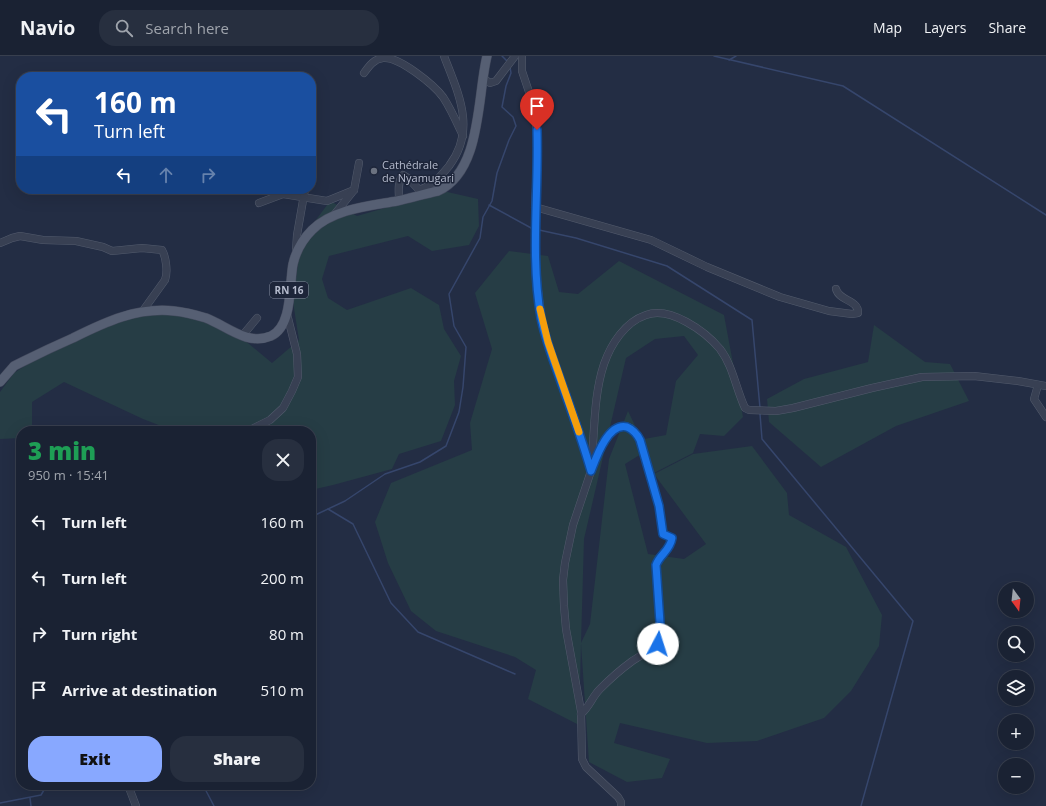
<!DOCTYPE html>
<meta charset="utf-8">
<style>
body{margin:0;font-family:"Open Sans",sans-serif;background:#272f3f;color:#f1f3f6;height:100vh;display:flex;flex-direction:column;font-size:15px;white-space:nowrap}
*{box-sizing:border-box;margin:0}
p{font-size:13px;color:#9fa4ac}
.icon{flex:none;width:22px;height:22px;fill:none;stroke:currentColor;stroke-width:2;stroke-linecap:round;stroke-linejoin:round}
.map{position:relative;flex:1;overflow:hidden}
.side{position:absolute;left:16px;top:370px;width:300px;height:364px;display:flex;flex-direction:column;background:#1a2233;border-radius:16px;box-shadow:0 4px 16px #0002,0 0 0 1px #383f4e}
.side>*{flex:none}
.top-card{position:absolute;left:16px;top:16px;width:300px;height:122px;border-radius:16px;box-shadow:0 4px 16px #0002,0 0 0 1px #383f4e;background:#1a4fa0;color:#fff;overflow:hidden}
.needle{width:26px;rotate:165deg}
.fabs{position:absolute;left:998px;top:526px;display:grid;gap:8px}
.fabs a{display:grid;place-items:center;width:36px;height:36px;border-radius:50%;background:#1a2233;box-shadow:0 4px 16px #0002,0 0 0 1px #383f4e;font-size:20px}
.pin{position:absolute;display:grid;place-items:center;width:34px;height:34px;color:#fff;margin:-41px -17px;border-radius:50% 50% 50% 0;rotate:-45deg;box-shadow:0 0 4px #0007}
.pin .icon{rotate:45deg}
.me{position:absolute;width:44px;margin:-22px;rotate:5deg;stroke-linejoin:round;filter:drop-shadow(0 0 3px #0008)}
.turn{display:flex;align-items:center;gap:14px;height:84px;padding:0 12px;font-size:18px}
.turn .icon{width:52px;height:52px;stroke-width:2.5}
.turn b{display:block;font-size:28px;line-height:34px}
.lanes{display:flex;align-items:center;height:38px;padding:0 12px;background:#0003;justify-content:center;gap:20px;direction:ltr}
.lanes .off{opacity:.35}
.round{display:grid;place-items:center;flex:none;width:42px;height:42px;border-radius:16px;background:#272f3f}
.headline{display:flex;align-items:center;justify-content:space-between;height:68px;padding:0 12px}
h1{font-size:24px;font-weight:800;line-height:30px;color:#1e9e55}
.button{display:flex;gap:8px;margin-top:auto;padding:8px 12px}
.button a{flex:1;height:46px;border-radius:16px;background:#88a8ff;color:#111;font-size:16px;font-weight:800;line-height:46px;text-align:center}
.button a+a{background:#272f3f;color:#f1f3f6}
ul{padding:0;list-style:none}
li{display:flex;align-items:center;gap:12px;height:56px;padding:0 12px}
li div{flex:1}
li b{display:block;font-size:15px}
li em{font-style:normal}
header{display:flex;align-items:center;gap:24px;box-sizing:border-box;height:56px;padding:0 20px;background:#1a2233;border-bottom:1px solid #383f4e}
header strong{font-size:19px}
nav{display:flex;gap:22px;margin-inline-start:auto;font-size:14px}
.search{width:280px;height:36px;background:#272f3f;display:flex;align-items:center;gap:10px;box-sizing:border-box;padding:0 14px;border-radius:16px;color:#9fa4ac;font-size:15px}
.map>svg:first-child{display:block}
.green{fill:#263d45}
.lines{fill:none;stroke-linecap:round;stroke-linejoin:round}
.stream{stroke:#36466c;stroke-width:1.5}
.minor-casing{stroke:#535b6d;stroke-width:8}
.major-casing{stroke:#42495c;stroke-width:10}
.minor{stroke:#384053;stroke-width:7}
.major{stroke:#565f73;stroke-width:9}
.route-casing{stroke:#114b97;stroke-width:10}
.route{stroke:#1a73e8;stroke-width:7}
.slow{stroke:#f59e0b;stroke-width:7}
.worship-dot{fill:#6b7280;stroke:#1d2539;stroke-width:1.5}
.labels{text-anchor:middle;stroke-width:3;stroke-linejoin:round;paint-order:stroke}
.shield{fill:#1d2539;stroke:#878ea1;stroke-width:1}
.shield-label{font-size:10px;font-weight:bold;fill:#b5bbcd}
.poi-label{font-size:11px;fill:#b5bbcd;stroke:#1d2539;text-anchor:start}
</style>
<header>
<strong>Navio</strong>
<div class="search"><svg class="icon" aria-label="search" viewBox="0 0 24 24"><circle cx="10" cy="10" r="6"/><path d="M15 15l6 6"/></svg>Search here</div>
<nav><a>Map</a><a>Layers</a><a>Share</a></nav>
</header>
<div class="map">
<svg width="1046" height="750" viewBox="0 0 1046 750">
<rect width="100%" height="100%" fill="#232d44"/>
<g class="green">
<polygon points="443,135 478,143 479,170 469,189 432,195 408,180 329,200 322,223 328,242 347,254 411,232 439,249 444,273 461,300 454,325 455,349 441,385 399,398 392,413 333,429 311,434 311,375 174,375 143,363 64,326 32,346 32,375 21,375 21,382 0,383 0,336 14,317 65,283 130,256 183,252 225,268 272,307 299,284 293,246 301,184 330,145 357,160"/>
<polygon points="509,195 548,200 559,236 578,238 619,205 724,259 743,361 724,380 700,378 693,397 654,417 644,383 666,379 676,325 698,299 684,280 655,283 626,302 584,483 581,587 590,568 609,403 628,355 642,384 646,395 625,408 648,498 684,503 706,488 654,418 693,398 752,390 787,437 789,459 846,491 882,559 879,590 851,635 824,662 757,685 707,687 620,667 614,687 670,703 662,722 627,726 589,706 581,588 579,669 528,643 536,614 515,601 436,575 411,555 388,507 375,466 391,427 472,394 470,367 492,293 475,237"/>
<polygon points="874,269 925,306 950,308 969,345 896,370 821,411 769,366 767,343 804,323 868,306"/>
</g>
<g class="lines">
<g class="stream">
<polyline points="502,0 508,6"/>
<polyline points="714,0 843,30 1046,159"/>
<polyline points="729,4 736,0"/>
<polyline points="489,149 533,173"/>
<polyline points="539,174 576,182 667,210 752,264 760,352"/>
<polyline points="760,358 762,383 913,565 861,750"/>
<polyline points="328,453 353,468 391,547 418,576 515,618"/>
<polyline points="311,461 345,445 385,418 420,406 446,390 459,356 463,331 466,291 454,270 449,238 480,182 483,161 492,145 497,117 509,84 516,70 513,61 502,51 506,30 511,17 510,11"/>
<polyline points="203,729 214,750"/>
<polyline points="30,742 31,750"/>
<polyline points="0,747 41,739 47,729"/>
</g>
<defs>
<g id="minor">
<polyline points="522,0 522,15 529,36 537,74 538,93 535,151 536,216 541,261 551,298 584,392 591,415 573,469 565,507 563,524 564,550 566,573 581,655 582,703 586,711 618,741 621,746 621,750"/>
<path d="M 364,17 C 369,10 374,3 383,2 C 399,0 434,29 443,41 C 451,53 457,67 463,80"/>
<polyline points="483,22 490,27 496,25 515,0"/>
<path d="M 419,134 C 435,128 439,122 449,110 C 477,73 458,37 444,0"/>
<path d="M 399,144 C 399,136 397,126 403,119 L 408,122 L 423,138"/>
<polyline points="259,147 283,138 327,145 354,134"/>
<path d="M 535,151 L 651,184 L 707,211 L 780,241 L 829,255 L 852,258 L 858,257 C 859,244 839,245 836,233"/>
<polyline points="334,159 354,134 359,107"/>
<path d="M 0,187 L 12,182 L 20,180 L 43,184 L 76,185 L 103,191 L 112,195 L 142,192 L 162,194 C 166,201 168,216 165,224 L 142,256"/>
<polyline points="296,195 297,179 305,133"/>
<polyline points="242,280 257,262"/>
<polyline points="1038,329 1034,343 1046,361"/>
<polyline points="248,375 270,364 283,352 292,335 298,321 297,298 287,258"/>
<path d="M 591,411 C 595,377 593,341 604,308 C 611,288 625,266 646,259 C 670,250 705,275 720,293 C 733,310 736,333 745,352 L 749,354 L 776,355 L 793,352 L 872,332 L 922,321 L 974,320 L 1018,325 L 1046,330"/>
<path d="M 581,658 C 590,650 592,641 600,633 C 609,624 620,614 631,606 C 643,597 654,595 661,581 L 656,509 C 660,498 670,495 672,482 L 663,478 L 659,450 L 640,384 C 624,351 602,385 595,403"/>
<polyline points="128,729 136,750"/>
</g>
<path id="major" d="M 0,326 L 14,310 L 24,305 C 40,297 57,289 73,282 C 105,266 137,251 174,255 C 185,256 196,259 206,262 C 227,270 247,290 271,280 C 293,270 289,228 293,208 C 296,195 303,183 312,174 C 333,153 369,150 397,145 C 411,142 424,138 438,135 C 482,115 477,40 487,0"/>
</defs>
<use href="#minor" class="minor-casing"/>
<use href="#major" class="major-casing"/>
<use href="#minor" class="minor"/>
<use href="#major" class="major"/>
</g>
<g class="lines">
<defs>
<path id="route" d="M 537,74 C 539,136 530,200 541,262 C 545,282 552,301 559,320 C 570,351 582,383 591,415 C 596,402 608,366 627,371 C 634,374 637,378 640,384 L 659,450 L 663,478 L 672,482 C 670,495 660,498 656,509 L 661,581 L 658,588"/>
</defs>
<use href="#route" class="route-casing"/>
<use href="#route" class="route"/>
<polyline class="slow" points="540,253 548,286 579,376"/>
</g>
<circle class="worship-dot" cx="374" cy="115" r="4"/>
<g class="labels">
<rect class="shield" x="270" y="226" width="38" height="16" rx="3"/>
<g class="shield-label">
<text x="289" y="238">RN 16</text>
</g>
<g class="poi-label">
<text x="382" y="113">Cathédrale<tspan x="382" dy="13">de Nyamugari</tspan></text>
</g>
</g>
</svg>
<div class="fabs">
<a><svg class="needle" viewBox="-14 -14 28 28"><path d="M0-13l5 13h-10z" fill="#e53935"/><path d="M0 13l5-13h-10z" fill="#9fa4ac"/></svg></a>
<a><svg class="icon" aria-label="search" viewBox="0 0 24 24"><circle cx="10" cy="10" r="6"/><path d="M15 15l6 6"/></svg></a>
<a><svg class="icon" aria-label="layers" viewBox="0 0 24 24"><path d="M12 4l9 5-9 5-9-5zM3 14l9 5 9-5"/></svg></a>
<a>+</a>
<a>−</a>
</div>
<div class="pin" style="left:537px;top:74px;background:#d93025"><svg class="icon" aria-label="arrive" viewBox="0 0 24 24"><path d="M6 21V4h12l-3 4 3 4H6"/></svg></div>
<svg class="me" style="left:658px;top:588px" viewBox="-20 -20 40 40"><circle r="19" fill="#fff"/><path d="M0-13L10 11 0 6-10 11z" fill="#1a73e8"/></svg>
<div class="top-card">
<div class="turn"><svg class="icon" aria-label="left" viewBox="0 0 24 24"><path d="M17 20v-9H6M10 6l-5 5 5 5"/></svg><div><b>160 m</b>Turn left</div></div>
<div class="lanes"><svg class="icon" aria-label="left" viewBox="0 0 24 24"><path d="M17 20v-9H6M10 6l-5 5 5 5"/></svg><svg class="icon off" aria-label="ahead" viewBox="0 0 24 24"><path d="M12 20V5M6 11l6-6 6 6"/></svg><svg class="icon off" aria-label="right" viewBox="0 0 24 24"><path d="M7 20v-9h11M14 6l5 5-5 5"/></svg></div>
</div>
<section class="side">
<div class="headline"><div><h1>3 min</h1><p>950 m · 15:41</p></div><a class="round"><svg class="icon" aria-label="close" viewBox="0 0 24 24"><path d="M6 6l12 12M18 6L6 18"/></svg></a></div>
<ul>
<li><svg class="icon" aria-label="left" viewBox="0 0 24 24"><path d="M17 20v-9H6M10 6l-5 5 5 5"/></svg><div><b>Turn left</b></div><em>160 m</em></li>
<li><svg class="icon" aria-label="left" viewBox="0 0 24 24"><path d="M17 20v-9H6M10 6l-5 5 5 5"/></svg><div><b>Turn left</b></div><em>200 m</em></li>
<li><svg class="icon" aria-label="right" viewBox="0 0 24 24"><path d="M7 20v-9h11M14 6l5 5-5 5"/></svg><div><b>Turn right</b></div><em>80 m</em></li>
<li><svg class="icon" aria-label="arrive" viewBox="0 0 24 24"><path d="M6 21V4h12l-3 4 3 4H6"/></svg><div><b>Arrive at destination</b></div><em>510 m</em></li>
</ul>
<div class="button"><a>Exit</a><a>Share</a></div>
</section>
</div>
